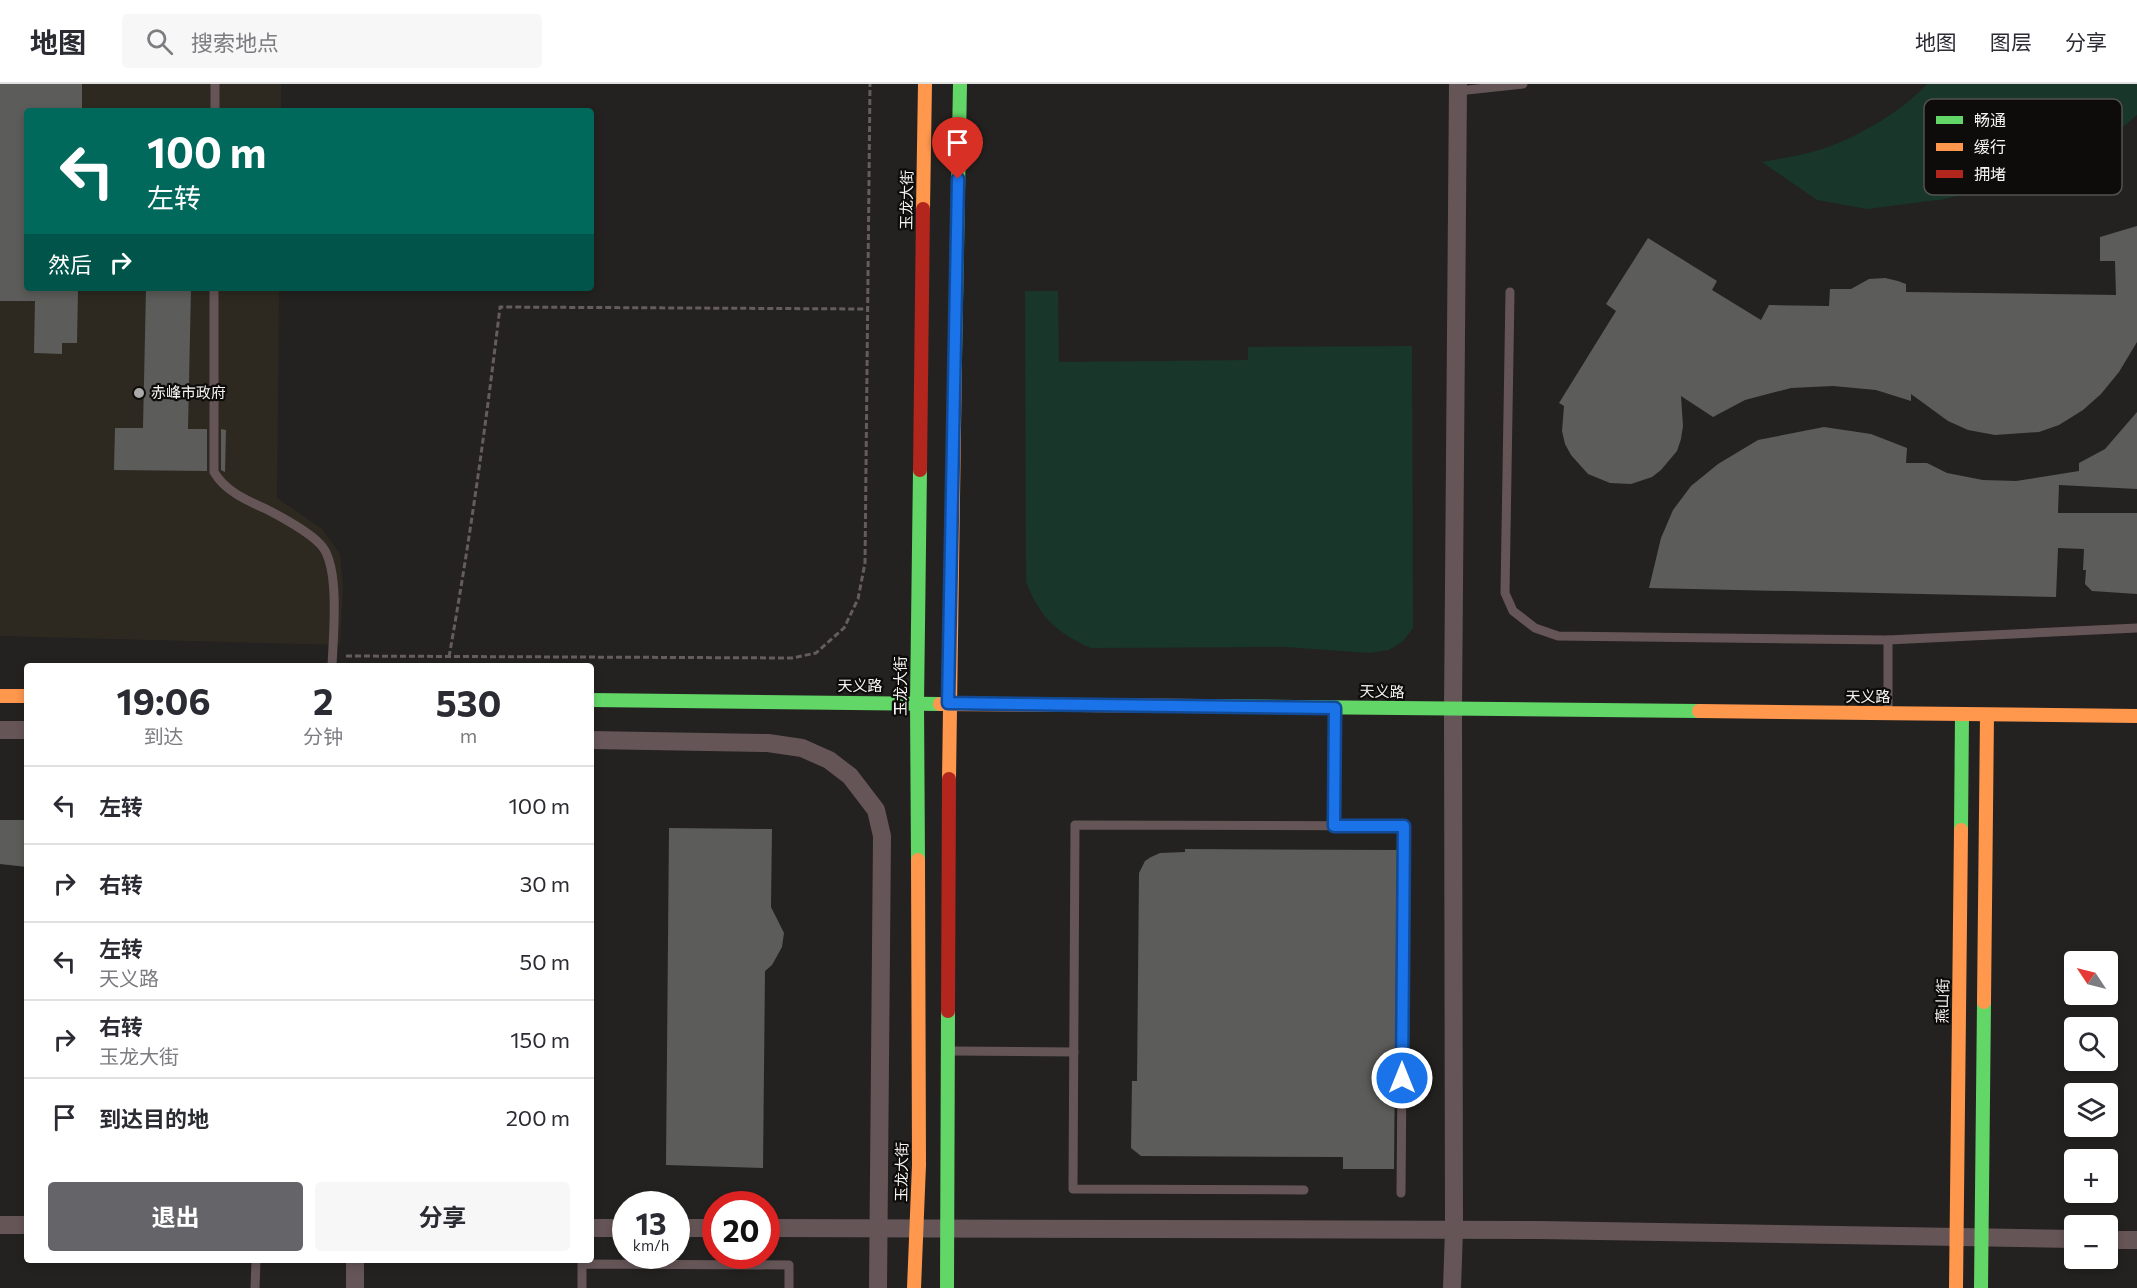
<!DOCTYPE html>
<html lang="zh">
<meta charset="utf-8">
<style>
body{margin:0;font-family:Commissioner,"Noto Sans SC",sans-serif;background:#f7f7f7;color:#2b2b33;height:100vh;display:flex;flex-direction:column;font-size:22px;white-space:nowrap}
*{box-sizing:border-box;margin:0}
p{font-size:20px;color:#7c7c81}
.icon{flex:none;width:33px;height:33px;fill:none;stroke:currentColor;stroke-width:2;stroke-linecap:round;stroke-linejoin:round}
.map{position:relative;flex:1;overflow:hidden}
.panel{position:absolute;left:24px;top:579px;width:570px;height:600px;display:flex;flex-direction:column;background:#fff;border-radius:6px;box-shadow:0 3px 9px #0003}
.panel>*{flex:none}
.guide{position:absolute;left:24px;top:24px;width:570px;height:183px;border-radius:6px;box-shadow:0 3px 9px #0003;background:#00695c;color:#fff;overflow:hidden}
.needle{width:39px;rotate:305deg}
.fabs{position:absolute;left:2064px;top:867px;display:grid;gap:12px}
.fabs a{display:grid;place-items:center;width:54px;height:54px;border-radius:6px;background:#fff;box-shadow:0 3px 9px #0003;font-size:30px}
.speed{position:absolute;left:612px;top:1107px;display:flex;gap:12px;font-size:30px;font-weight:700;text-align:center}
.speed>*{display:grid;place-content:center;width:78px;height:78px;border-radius:50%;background:#fff;box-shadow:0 3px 9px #0003;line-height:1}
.speed small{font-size:15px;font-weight:400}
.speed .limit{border:9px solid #d22;background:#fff;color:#111}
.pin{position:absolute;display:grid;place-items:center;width:51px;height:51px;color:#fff;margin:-62px -26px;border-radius:50% 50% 50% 0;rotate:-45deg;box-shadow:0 0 6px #0007}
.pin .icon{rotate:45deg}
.me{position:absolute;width:66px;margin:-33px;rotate:0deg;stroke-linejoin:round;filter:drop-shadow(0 0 4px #0008)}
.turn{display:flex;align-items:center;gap:21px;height:126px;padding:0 24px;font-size:27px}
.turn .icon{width:78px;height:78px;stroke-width:2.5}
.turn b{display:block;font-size:42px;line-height:51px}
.then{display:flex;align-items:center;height:57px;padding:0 24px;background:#0003;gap:12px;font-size:22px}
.eta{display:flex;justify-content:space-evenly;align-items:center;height:102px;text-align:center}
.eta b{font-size:36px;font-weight:700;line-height:42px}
.button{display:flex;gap:12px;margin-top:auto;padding:12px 24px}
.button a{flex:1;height:69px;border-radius:6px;background:#656468;color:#fff;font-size:24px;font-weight:700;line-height:69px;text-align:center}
.button a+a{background:#f7f7f7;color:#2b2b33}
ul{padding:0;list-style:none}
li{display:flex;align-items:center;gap:18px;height:78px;padding:0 24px;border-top:2px solid #e1e1e2}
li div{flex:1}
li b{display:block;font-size:22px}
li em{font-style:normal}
header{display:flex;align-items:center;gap:36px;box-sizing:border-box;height:84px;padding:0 30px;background:#fff;border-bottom:2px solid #e1e1e2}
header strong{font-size:28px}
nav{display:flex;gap:33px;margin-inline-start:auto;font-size:21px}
.search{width:420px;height:54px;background:#f7f7f7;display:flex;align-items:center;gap:15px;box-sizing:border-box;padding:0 21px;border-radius:6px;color:#7c7c81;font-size:22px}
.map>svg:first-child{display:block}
.built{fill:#2d2920}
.green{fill:#19362a}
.building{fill:#5c5c5b}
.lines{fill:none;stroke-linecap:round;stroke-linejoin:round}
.path{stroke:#655c5c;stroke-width:3;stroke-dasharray:6 3;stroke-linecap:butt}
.lane{stroke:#665557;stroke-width:9}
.street{stroke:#665557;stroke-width:18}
.fast{stroke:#63d668;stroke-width:14}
.slow{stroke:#ff974d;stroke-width:14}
.jam{stroke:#b3261e;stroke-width:14}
.route-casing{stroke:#114b97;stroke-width:15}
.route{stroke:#1a73e8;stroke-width:10}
.poi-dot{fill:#acaaa8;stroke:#0d0c0a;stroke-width:2}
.labels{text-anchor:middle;stroke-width:4.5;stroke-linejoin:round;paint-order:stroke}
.street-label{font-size:15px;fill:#f6f4f2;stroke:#0d0c0a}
.poi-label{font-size:15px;fill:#f6f4f2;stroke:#0d0c0a;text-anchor:start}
.key{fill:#0d0c0a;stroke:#535250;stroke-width:1.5}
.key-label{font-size:16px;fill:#f6f4f2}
</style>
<header>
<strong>地图</strong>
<div class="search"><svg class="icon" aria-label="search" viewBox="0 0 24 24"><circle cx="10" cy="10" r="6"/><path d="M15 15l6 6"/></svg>搜索地点</div>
<nav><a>地图</a><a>图层</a><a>分享</a></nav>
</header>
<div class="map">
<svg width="2137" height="1204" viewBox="0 0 2137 1204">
<rect width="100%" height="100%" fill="#232220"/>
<polygon class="built" points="0,0 281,0 281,27 27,27 27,204 279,204 277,414 322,445 340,470 343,504 340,561 0,552"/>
<g class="green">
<path d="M 1927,0 L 2137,0 L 2137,31 L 2123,43 L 2065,76 L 2007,100 L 1945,115 L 1867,125 L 1817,116 L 1762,78 C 1783,74 1805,71 1825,64 C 1858,53 1904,26 1927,0 Z"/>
<path d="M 1025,207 L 1058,207 L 1059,278 L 1248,276 L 1248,263 L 1412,262 L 1413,544 L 1403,557 L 1389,566 L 1369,569 L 1285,563 L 1091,564 C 1056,549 1040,533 1026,498 Z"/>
</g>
<g class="building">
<polygon points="0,0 82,0 82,27 27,27 27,204 78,204 77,259 62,259 62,270 34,269 35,217 0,217"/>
<polygon points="2137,142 2137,258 2119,288 2101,310 2083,326 2059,341 2039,348 1995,351 1968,346 1948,337 1911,310 1911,317 1876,306 1833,302 1791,304 1745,316 1713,333 1681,312 1683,342 1681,355 1677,367 1661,386 1652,393 1631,400 1610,399 1588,390 1571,371 1565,360 1562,347 1564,322 1559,319 1616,227 1606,220 1648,154 1717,197 1712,206 1761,236 1769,221 1829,222 1830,205 1851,205 1869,195 1885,194 1898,197 1906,200 1906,208 2116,211 2115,177 2100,177 2100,153"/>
<polygon points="146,204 191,204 188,345 207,345 207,387 114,386 115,344 143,344"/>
<polygon points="2137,328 2137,405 2059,401 2058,429 2137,429 2137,510 2092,507 2085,500 2086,486 2083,486 2084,465 2058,464 2056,513 1649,504 1661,454 1673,426 1691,402 1718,380 1758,356 1824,343 1871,350 1907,364 1906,379 1927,379 1947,389 1983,396 2016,397 2079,387 2079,379 2105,365"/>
<polygon points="221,345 226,346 225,388 221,386"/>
<polygon points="0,736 27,736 27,783 0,780"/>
<polygon points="669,744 772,745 771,823 784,849 782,863 772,881 765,887 763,1084 666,1081"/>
<polygon points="1185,765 1397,766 1394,1085 1343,1085 1343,1073 1141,1072 1131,1064 1132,997 1137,997 1139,789 1145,777 1151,773 1160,769 1185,768"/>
</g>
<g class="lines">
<g class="path">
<polyline points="346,572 792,574 816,569 844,544 858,515 865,479 870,0"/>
<path d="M 449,573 C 470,456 486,340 500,223 L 867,225"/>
</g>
<g class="lane">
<polyline points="1458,7 1523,0"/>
<polyline points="215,27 215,0"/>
<path d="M 214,204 L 214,388 C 225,407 246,416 266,425 C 280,432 309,448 320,460 C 341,480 333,553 332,582"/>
<polyline points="1510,208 1505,509 1513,527 1535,544 1558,552 1888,556 2137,544"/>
<polyline points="1888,556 1888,627"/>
<polyline points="1334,742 1335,627"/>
<polyline points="953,967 1074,968"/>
<polyline points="1304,1106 1073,1105 1075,741 1404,742 1401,1109"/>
<polyline points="255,1204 256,1176"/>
<polyline points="582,1204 582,1180 789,1181 789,1204"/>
</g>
<g class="street">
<polyline points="0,646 27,646"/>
<polyline points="591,656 768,659 802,664 829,676 850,692 876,726 882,752 878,1204"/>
<polyline points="0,1141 27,1141"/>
<polyline points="591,1144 626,1144"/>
<polyline points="676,1144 716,1144"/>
<polyline points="766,1144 1539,1146 2074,1155"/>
<polyline points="2108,1156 2137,1156"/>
<polyline points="355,1176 355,1204"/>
<polyline points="1452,1204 1454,1146 1453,626 1458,0"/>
</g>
<g class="fast">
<polyline points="955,273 960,0"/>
<polyline points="591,616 940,620"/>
<polyline points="1201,622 1699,627"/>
<polyline points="1961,746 1962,631"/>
<polyline points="918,776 917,619 920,386"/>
<polyline points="947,1204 948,927"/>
<polyline points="1981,1204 1984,918"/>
</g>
<g class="slow">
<polyline points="923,125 925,0"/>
<polyline points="0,612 27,612"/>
<polyline points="940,620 1201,622"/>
<polyline points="1699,627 2137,632"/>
<polyline points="949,695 955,273"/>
<polyline points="1984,918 1987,631"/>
<polyline points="914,1204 919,1081 918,776"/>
<polyline points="1956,1204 1961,746"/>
</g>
<g class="jam">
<polyline points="920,386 923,125"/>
<polyline points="948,927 949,695"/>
</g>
</g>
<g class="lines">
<defs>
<polyline id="route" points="958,95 948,619 1335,624 1334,742 1404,742 1402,994"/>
</defs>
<use href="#route" class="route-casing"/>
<use href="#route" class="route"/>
</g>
<circle class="poi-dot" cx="139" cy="309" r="6"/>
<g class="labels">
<g class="street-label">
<text transform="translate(907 116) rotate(-89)" y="5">玉龙大街</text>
<text x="860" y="607">天义路</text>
<text transform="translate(901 602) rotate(-90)" y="5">玉龙大街</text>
<text transform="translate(1382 608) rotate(1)" y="5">天义路</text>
<text x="1868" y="618">天义路</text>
<text transform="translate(1943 917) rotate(-89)" y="5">燕山街</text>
<text transform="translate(902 1088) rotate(-89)" y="5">玉龙大街</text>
</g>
<g class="poi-label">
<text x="151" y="314">赤峰市政府</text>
</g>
</g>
<rect x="1924" y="15" width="198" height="96" rx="9" class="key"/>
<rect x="1936" y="32" width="27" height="8" fill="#63d668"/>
<rect x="1936" y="59" width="27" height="8" fill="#ff974d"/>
<rect x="1936" y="86" width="27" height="8" fill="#b3261e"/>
<g class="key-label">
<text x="1974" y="42">畅通</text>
<text x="1974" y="69">缓行</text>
<text x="1974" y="96">拥堵</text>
</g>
</svg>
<div class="fabs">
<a><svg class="needle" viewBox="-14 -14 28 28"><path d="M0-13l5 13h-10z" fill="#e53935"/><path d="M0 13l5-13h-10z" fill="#7c7c81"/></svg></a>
<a><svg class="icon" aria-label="search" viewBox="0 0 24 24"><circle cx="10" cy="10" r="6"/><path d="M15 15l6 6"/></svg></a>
<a><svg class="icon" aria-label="layers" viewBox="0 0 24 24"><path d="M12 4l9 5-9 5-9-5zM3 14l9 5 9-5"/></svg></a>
<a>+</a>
<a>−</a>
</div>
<div class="speed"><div>13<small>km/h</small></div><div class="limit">20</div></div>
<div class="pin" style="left:958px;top:95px;background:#d93025"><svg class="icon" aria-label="arrive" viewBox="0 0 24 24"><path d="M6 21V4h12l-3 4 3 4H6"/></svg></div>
<svg class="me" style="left:1402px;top:994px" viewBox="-20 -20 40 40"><circle r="17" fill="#1a73e8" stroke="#fff" stroke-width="3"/><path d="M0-11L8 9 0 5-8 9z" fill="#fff"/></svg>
<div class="guide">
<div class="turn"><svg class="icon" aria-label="left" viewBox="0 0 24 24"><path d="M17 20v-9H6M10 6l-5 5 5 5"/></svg><div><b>100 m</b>左转</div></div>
<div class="then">然后<svg class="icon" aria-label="right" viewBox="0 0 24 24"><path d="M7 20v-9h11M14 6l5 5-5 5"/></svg></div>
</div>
<section class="panel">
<div class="eta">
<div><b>19:06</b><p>到达</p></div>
<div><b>2</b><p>分钟</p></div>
<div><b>530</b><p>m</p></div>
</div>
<ul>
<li><svg class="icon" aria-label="left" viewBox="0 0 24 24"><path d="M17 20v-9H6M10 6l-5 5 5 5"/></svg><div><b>左转</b></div><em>100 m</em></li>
<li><svg class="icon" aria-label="right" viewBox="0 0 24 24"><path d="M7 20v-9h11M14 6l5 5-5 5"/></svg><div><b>右转</b></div><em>30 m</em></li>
<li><svg class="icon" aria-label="left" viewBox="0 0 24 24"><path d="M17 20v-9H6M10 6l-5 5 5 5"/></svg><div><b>左转</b><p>天义路</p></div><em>50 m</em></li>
<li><svg class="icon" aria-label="right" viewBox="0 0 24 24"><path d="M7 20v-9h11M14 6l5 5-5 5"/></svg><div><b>右转</b><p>玉龙大街</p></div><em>150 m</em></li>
<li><svg class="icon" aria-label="arrive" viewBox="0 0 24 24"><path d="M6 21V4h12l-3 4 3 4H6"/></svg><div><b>到达目的地</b></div><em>200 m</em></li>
</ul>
<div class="button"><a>退出</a><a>分享</a></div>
</section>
</div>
